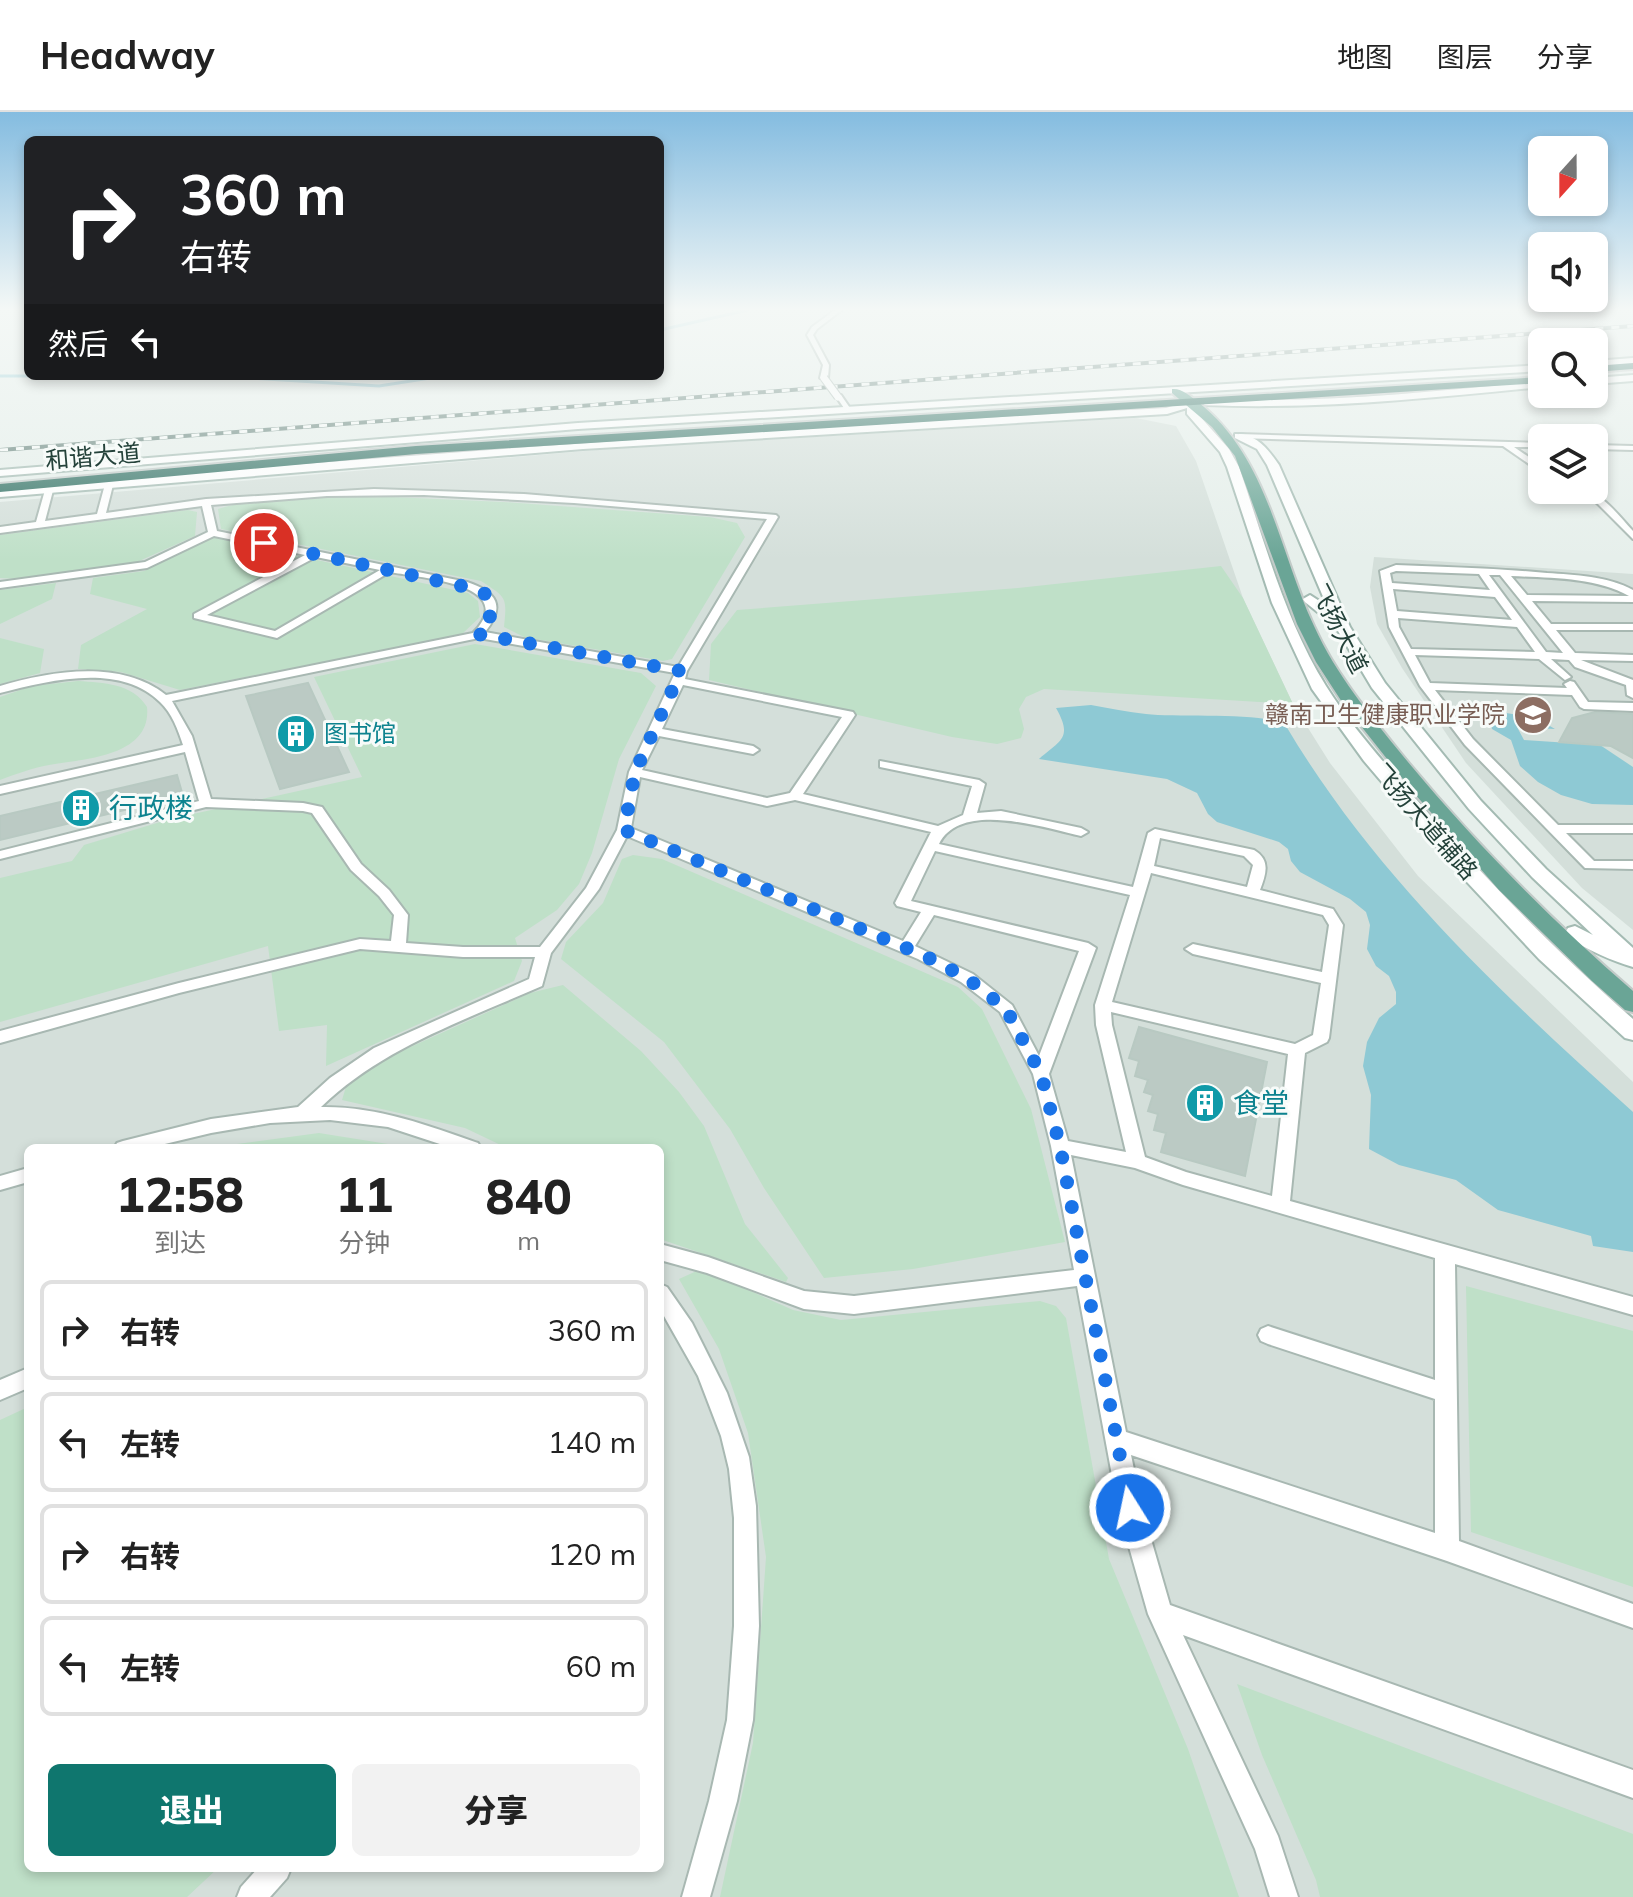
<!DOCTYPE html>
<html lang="zh">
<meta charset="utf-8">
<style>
body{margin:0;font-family:Mulish,"Noto Sans SC",sans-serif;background:#f2f2f2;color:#222;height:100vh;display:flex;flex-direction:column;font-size:30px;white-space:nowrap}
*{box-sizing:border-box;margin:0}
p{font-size:26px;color:#767676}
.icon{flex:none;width:44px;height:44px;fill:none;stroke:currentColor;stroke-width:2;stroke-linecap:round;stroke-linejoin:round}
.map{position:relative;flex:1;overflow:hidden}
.details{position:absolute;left:24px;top:1032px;width:640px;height:728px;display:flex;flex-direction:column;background:#fff;border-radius:12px;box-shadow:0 4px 12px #0003}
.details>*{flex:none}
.banner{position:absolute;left:24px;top:24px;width:640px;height:244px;border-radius:12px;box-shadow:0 4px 12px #0003;background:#202124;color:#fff;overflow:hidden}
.needle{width:52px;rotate:201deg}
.fabs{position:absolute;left:1528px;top:24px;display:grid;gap:16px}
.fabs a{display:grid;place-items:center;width:80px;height:80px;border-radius:12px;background:#fff;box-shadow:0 4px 12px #0003;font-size:40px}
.pin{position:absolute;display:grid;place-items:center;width:68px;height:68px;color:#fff;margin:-34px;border:4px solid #fff;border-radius:50%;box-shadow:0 2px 8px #0007}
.me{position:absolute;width:88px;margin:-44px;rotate:350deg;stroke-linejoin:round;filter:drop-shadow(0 0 6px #0008)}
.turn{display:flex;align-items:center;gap:28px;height:168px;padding:0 24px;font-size:36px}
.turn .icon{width:104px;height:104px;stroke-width:2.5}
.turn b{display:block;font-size:56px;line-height:68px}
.then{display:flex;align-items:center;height:76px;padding:0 24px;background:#0003;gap:16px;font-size:30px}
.eta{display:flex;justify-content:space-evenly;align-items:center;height:136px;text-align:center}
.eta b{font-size:48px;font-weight:800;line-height:56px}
.cta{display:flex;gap:16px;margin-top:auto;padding:16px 24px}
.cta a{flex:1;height:92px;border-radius:12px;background:#0f766e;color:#fff;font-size:32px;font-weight:800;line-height:92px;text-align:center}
.cta a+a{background:#f2f2f2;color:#222}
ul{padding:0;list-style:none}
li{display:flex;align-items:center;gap:24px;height:100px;margin:0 16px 12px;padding:0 8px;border:4px solid #e0e0e0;border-radius:12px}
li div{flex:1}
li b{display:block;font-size:30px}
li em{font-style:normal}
header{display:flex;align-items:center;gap:48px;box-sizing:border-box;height:112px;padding:0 40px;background:#fff;border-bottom:2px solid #e0e0e0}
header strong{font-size:38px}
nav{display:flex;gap:44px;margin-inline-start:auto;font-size:28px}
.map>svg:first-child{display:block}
.built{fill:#d4dfda;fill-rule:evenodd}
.green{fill:#bfe0c8}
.water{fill:#8ec9d4}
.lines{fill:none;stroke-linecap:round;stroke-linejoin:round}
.stream{stroke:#8ec9d4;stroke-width:3}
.building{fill:#bbcac4;stroke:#b8c9c2;stroke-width:2}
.street-casing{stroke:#a8b8b2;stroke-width:4}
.secondary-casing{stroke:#a4bbb3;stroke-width:4}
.primary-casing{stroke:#c2cac8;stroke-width:4}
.highway-casing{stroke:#c2cac8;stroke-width:4}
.street{fill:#fff;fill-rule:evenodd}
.secondary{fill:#fff;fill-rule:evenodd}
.primary{fill:#6aa596;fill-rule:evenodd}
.highway{fill:#2f6f62;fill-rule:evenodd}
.rail-casing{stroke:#5f7d75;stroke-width:4}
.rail{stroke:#f7fbf9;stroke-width:3;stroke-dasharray:8;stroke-linecap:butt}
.street-bridge-casing{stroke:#a8b8b2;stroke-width:9;stroke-linecap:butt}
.street-bridge{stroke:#fff;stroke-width:7}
.route{stroke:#1a73e8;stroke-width:14;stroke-dasharray:0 25.2}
.labels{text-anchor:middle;stroke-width:6;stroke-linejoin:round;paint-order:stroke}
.far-street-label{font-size:24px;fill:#24423a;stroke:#f7fbf9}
.far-education-label{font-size:24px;fill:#785e54;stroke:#f7fbf9;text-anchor:end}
.far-culture-label{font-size:24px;fill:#0d838f;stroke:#f7fbf9;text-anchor:start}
.culture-label{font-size:28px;fill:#0d838f;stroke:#f7fbf9;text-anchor:start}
</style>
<header>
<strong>Headway</strong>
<nav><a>地图</a><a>图层</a><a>分享</a></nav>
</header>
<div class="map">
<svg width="1633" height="1785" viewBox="0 0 1633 1785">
<rect width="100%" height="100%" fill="#e6efeb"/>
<g class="built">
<path d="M 1136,306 L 1176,314 L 1196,349 L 1243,486 L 1293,592 L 1330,651 L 1418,764 L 1633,970 L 1633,1785 L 0,1785 L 0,390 L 608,337 ZM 28,1036 L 660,1036 L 660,1756 L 28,1756 Z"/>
<polygon points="1374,445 1633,462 1633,818 1582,776 1466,651 1402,556 1377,512 1370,475"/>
</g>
<g class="green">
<path d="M 393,385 L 503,390 L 710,405 L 737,411 L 745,425 L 672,547 L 663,549 L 524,525 L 504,515 C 507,485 507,486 481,469 L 221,417 L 218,397 C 263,381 344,386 393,385 Z"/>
<polygon points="188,398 197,400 195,424 137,450 17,467 0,466 0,423"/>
<polygon points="212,425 468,481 478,489 480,505 461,523 180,578 121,560 78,557 81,533 147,497 90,482 93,466 144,459"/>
<polygon points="1221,454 1243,486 1293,592 1044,577 1026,585 1019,597 1024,617 1021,626 997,632 952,625 709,568 711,532 737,498 1018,476"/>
<polygon points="56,471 52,487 0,512 0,478"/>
<polygon points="0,526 44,537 40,561 0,572"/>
<polygon points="475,532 641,561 656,574 619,647 592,741 579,772 557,798 515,826 522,849 514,869 326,954 327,913 279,919 268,834 0,910 0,766 72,749 84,733 170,707 362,665 314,565"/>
<path d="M 78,569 C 104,571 132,571 147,595 C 152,645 82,647 49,653 C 32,656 16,662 0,668 L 0,585 L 32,574 Z"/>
<polygon points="633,743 662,747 958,875 982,897 1031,997 1065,1130 913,1157 824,1166 764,1076 730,1017 664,930 561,847 566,830 603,791 622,747"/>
<polygon points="563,873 641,939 679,980 704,1014 745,1112 788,1166 786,1170 660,1127 660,1036 507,1036 465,1016 342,988 348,968 375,951 530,881"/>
<polygon points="319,1021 413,1036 211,1036 214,1035"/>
<polygon points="701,1157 793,1198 841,1208 1040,1189 1056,1194 1066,1206 1109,1447 1188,1637 1239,1785 720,1785 753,1631 766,1445 748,1321 719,1237 679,1167"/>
<polygon points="1466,1174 1633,1219 1633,1475 1471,1420"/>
<polygon points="28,1295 28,1756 218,1756 187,1785 0,1785 0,1308"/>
<polygon points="1237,1572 1633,1722 1633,1785 1320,1785 1316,1768 1262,1643"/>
</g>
<g class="water">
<path d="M 1091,593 C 1109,596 1128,600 1146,602 C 1178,606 1267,599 1286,614 C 1375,764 1505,885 1633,1000 L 1633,1140 L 1593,1134 L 1591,1124 L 1498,1098 L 1456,1068 L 1399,1053 L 1369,1037 L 1371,983 L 1363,954 L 1367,930 L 1379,906 L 1396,892 L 1396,880 L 1389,864 L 1376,854 L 1367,837 L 1370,813 L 1366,800 L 1350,787 L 1300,760 L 1291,749 L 1288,737 L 1279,730 L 1217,710 L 1208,702 L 1197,681 L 1167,667 L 1039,647 C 1061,628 1073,626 1056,596 Z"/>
<polygon points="1494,599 1536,606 1555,617 1517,615 1524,628 1600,633 1633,655 1633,693 1592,692 1561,683 1538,670 1520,654 1511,628 1492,617 1488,603"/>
</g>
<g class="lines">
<g class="stream">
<polyline points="660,218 748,198"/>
<polyline points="0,264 51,264"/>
<polyline points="220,264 379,274 443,264"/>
</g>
</g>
<g class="building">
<polygon points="308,571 349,660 280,677 246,584"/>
<polygon points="1595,600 1633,602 1633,646 1611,634 1559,630 1572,606"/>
<polygon points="177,663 183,684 159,690 160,694 141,699 141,694 0,728 0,704"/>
<polygon points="1139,915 1267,950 1245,1064 1161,1040 1166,1021 1154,1018 1158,1002 1148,999 1153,983 1144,980 1148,968 1135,964 1139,949 1129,946"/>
</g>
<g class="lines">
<defs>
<g id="street">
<polygon points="835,198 842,198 817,217 813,223 829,253 828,266 824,268 820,266 823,253 807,223 812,215"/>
<polygon points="835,283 841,283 852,299 846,299"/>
<polygon points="1239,322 1542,331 1542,335 1514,335 1542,354 1542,361 1503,334 1236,326"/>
<polygon points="1594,333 1633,334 1633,338 1594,337"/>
<path d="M 111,362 L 115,365 L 106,401 L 206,387 L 374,377 L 524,382 L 776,403 L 778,405 L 687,559 L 685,567 L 853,600 L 855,603 L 803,682 L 938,714 L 963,703 L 972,674 L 880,655 L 880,649 L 979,668 L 985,672 L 977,701 L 1001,699 L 1081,716 L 1088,720 L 1081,724 C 1044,716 961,688 939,732 L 1133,775 L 1148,721 L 1155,717 L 1254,738 C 1271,748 1266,762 1260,778 L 1333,797 L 1343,813 L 1329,926 L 1327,930 L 1305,941 L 1290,1089 L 1633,1185 L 1633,1203 L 1455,1152 L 1459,1429 L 1633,1492 L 1633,1516 L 1447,1449 L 1131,1343 L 1142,1396 L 1170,1493 L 1633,1658 L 1633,1686 L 1183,1523 L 1278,1724 L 1298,1785 L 1270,1785 L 1255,1737 L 1148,1502 L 1118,1396 L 1077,1174 L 854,1202 L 804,1197 L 707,1161 L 660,1148 L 660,1132 L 708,1145 L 804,1179 L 854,1184 L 1074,1158 L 1051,1034 L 1033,962 L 1000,900 L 961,870 L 918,847 L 627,724 L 599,777 L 551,841 L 542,874 C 465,908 382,936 321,995 C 376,994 427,1013 478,1031 L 481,1036 L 452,1036 L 388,1015 L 330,1008 L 270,1011 L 211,1021 L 148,1036 L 114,1036 L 117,1031 L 123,1029 L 211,1007 L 298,995 L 330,966 L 374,936 L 529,867 L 535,845 L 463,845 L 360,837 L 179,881 L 0,931 L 0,919 L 179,871 L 360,827 L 391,829 L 394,803 L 379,784 L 351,758 L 312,701 L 303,699 L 206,695 L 0,747 L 0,739 L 199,689 L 185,640 L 0,682 L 0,674 L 183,633 C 178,618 172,601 160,590 C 119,550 48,569 0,581 L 0,574 C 52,559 120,547 166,583 L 473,521 C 521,472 420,466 390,460 L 277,526 L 194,506 L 194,502 L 305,443 L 214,424 L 147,456 L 0,476 L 0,470 L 145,450 L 208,420 L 202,394 L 0,421 L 0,415 L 36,410 L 47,371 L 51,368 L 55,371 L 45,409 L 97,402 L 107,365 ZM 424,383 L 574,391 L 767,407 L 678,555 L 485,520 C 506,494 497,480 467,470 L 217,419 L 211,393 L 327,384 ZM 316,445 L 380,458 L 275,519 L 207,503 ZM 479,526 L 675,561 L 629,660 L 617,718 L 586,776 L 540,835 L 463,835 L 406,831 L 408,803 L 389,778 L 361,752 L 322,695 L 303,691 L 211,687 L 192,624 L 172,589 ZM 683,573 L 842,605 L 790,681 L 767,686 L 642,658 L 659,624 L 753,642 L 759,638 L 753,634 L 662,617 ZM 640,665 L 767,694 L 795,688 L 931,720 L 895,791 L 897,794 L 921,800 L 903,829 L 631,716 ZM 1160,726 L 1244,744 L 1253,753 L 1247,775 L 1154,754 ZM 935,739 L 1130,783 L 1095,893 L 1096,913 L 1126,1040 L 1068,1029 L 1049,962 L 1096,836 L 1088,831 L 911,789 ZM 1151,761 L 1323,803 L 1329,813 L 1322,860 L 1193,832 L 1185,837 L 1193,842 L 1321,871 L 1313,923 L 1295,932 L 1112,890 ZM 934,803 L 1079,839 L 1039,944 L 1012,893 L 973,862 L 915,834 ZM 1111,900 L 1288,942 L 1272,1084 L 1186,1060 L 1145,1045 L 1112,913 ZM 1071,1043 L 1135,1056 L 1183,1073 L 1435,1146 L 1435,1268 L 1268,1214 L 1261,1217 L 1258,1223 L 1261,1229 L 1268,1232 L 1435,1287 L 1435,1421 L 1126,1320 Z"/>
<path d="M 1577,378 C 1601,378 1617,402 1633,419 L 1633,427 L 1597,391 Z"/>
<path d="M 1396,453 C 1446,455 1497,456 1547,461 C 1575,463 1608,464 1633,478 L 1633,490 L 1532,489 L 1551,512 L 1633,512 L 1633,518 L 1556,518 L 1575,541 L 1633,543 L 1633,549 L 1581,548 L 1633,568 L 1633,586 L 1627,583 L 1626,573 L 1575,555 L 1569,548 L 1551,547 L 1571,565 L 1565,568 L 1539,547 L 1415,543 L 1430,571 L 1567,576 L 1564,572 L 1570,569 L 1574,570 L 1588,590 L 1633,591 L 1633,599 L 1584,597 L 1580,595 L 1572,583 L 1435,578 L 1473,627 L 1558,713 L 1633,713 L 1633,721 L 1566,721 L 1594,749 L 1633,749 L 1633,757 L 1585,756 L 1465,633 L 1420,574 L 1389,515 L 1380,459 ZM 1396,459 L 1479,462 L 1490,478 L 1392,471 L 1390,461 ZM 1489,463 L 1500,463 L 1563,541 L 1546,540 ZM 1511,464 C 1549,466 1595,465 1629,484 L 1527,483 ZM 1393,477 L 1495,485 L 1512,508 L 1397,499 ZM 1398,506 L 1517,515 L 1535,540 L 1411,537 L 1399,515 Z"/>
<polygon points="28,1056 28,1070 0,1078 0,1064"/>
<polygon points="660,1172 667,1175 692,1211 727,1281 749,1345 756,1394 759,1514 753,1608 737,1689 710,1785 682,1785 709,1689 727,1608 734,1514 734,1406 729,1357 721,1324 698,1264 660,1197"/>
<polygon points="28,1256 28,1276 0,1288 0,1268"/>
<polygon points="258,1756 291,1756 287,1766 270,1785 237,1785 241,1775"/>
</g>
<g id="secondary">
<polygon points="1633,246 1633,252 1594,255 1594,249"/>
<polygon points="1542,253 1542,259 578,317 0,364 0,358 578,311"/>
<polygon points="1633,263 1633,269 1594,272 1594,266"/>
<path d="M 1542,269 L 1542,275 C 1431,286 1317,298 1205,293 L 1200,290 L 1205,287 C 1317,292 1431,280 1542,269 Z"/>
<path d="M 1192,288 L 1197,291 L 1197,301 L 1229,337 L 1239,355 C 1264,428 1285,508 1326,574 C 1353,617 1388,655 1420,692 C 1489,771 1555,838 1633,907 L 1633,928 L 1625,926 L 1539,847 L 1466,769 L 1364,649 L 1312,577 L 1272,491 L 1227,355 L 1220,340 L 1187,302 L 1187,296 L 1167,302 L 583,337 L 0,385 L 0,377 C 388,343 777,316 1166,296 Z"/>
<path d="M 1235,322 C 1256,321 1268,337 1279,353 L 1350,515 L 1385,571 L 1481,689 L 1546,757 L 1633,836 L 1633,855 C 1609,848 1591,839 1568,826 L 1565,821 L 1568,816 L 1575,814 L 1593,823 L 1532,765 L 1469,697 L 1372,576 L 1335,514 L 1305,490 L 1303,487 L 1310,483 L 1327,494 L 1267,353 L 1257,337 L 1235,326 Z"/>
</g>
<path id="primary" d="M 1172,277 C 1182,276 1190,284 1198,290 C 1268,345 1278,437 1314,514 C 1336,563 1370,603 1403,644 C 1473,729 1550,807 1633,879 L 1633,900 L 1625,898 L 1592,869 L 1499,778 L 1414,681 L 1342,590 L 1316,550 L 1297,512 L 1235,344 L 1212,315 L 1172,281 Z"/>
<g id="highway">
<polygon points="1633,251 1633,257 1594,260 1594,254"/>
<polygon points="1542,265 1542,271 416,342 0,380 0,372 416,334"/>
</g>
</defs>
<use href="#street" class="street-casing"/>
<use href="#secondary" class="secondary-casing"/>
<use href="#primary" class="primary-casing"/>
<use href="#highway" class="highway-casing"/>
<use href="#street" class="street"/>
<use href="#secondary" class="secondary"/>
<use href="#primary" class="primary"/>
<use href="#highway" class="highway"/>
<defs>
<polyline id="rail" points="0,338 1633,214"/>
</defs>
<use href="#rail" class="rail-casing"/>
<use href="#rail" class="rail"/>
<defs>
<polyline id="street-bridge" points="824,266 838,285"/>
</defs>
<use href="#street-bridge" class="street-bridge-casing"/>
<use href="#street-bridge" class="street-bridge"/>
</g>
<linearGradient id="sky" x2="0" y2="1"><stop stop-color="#84bce0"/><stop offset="0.44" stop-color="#f4f8f6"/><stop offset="1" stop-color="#f4f8f6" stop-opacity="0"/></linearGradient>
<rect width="1633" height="448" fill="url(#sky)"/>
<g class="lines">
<path class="route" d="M 264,431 L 480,478 C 500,492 491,508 477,522 L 681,559 L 635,660 L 624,718 L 923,843 L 967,866 L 1006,897 L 1041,962 L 1060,1034 L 1130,1396"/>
</g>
<defs>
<symbol id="university-disc" viewBox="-11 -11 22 22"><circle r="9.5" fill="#8d6e63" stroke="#f7fbf9"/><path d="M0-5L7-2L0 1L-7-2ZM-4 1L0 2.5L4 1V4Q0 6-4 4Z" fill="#fff"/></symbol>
<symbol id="building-disc" viewBox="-11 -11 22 22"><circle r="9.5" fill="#0f9aa8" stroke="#f7fbf9"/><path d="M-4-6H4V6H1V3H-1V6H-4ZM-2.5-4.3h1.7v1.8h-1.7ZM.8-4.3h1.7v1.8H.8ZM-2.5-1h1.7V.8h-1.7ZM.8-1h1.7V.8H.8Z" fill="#fff"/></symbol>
</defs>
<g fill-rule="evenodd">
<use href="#university-disc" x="1511" y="581" width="44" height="44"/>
<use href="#building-disc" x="274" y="600" width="44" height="44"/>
<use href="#building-disc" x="59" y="674" width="44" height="44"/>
<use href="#building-disc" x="1183" y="969" width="44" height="44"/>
</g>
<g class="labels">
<g class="far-street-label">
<text transform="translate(93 345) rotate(-5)" y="8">和谐大道</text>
<text transform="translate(1339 517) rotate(63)" y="8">飞扬大道</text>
<text transform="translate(1425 710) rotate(49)" y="8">飞扬大道辅路</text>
</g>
<g class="far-education-label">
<text x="1505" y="611">赣南卫生健康职业学院</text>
</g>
<g class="far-culture-label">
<text x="324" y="630">图书馆</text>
</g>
<g class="culture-label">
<text x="109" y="706">行政楼</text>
<text x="1233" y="1001">食堂</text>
</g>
</g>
</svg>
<div class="fabs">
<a><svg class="needle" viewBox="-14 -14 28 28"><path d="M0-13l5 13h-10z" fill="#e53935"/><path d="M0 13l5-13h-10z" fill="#767676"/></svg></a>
<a><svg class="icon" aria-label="sound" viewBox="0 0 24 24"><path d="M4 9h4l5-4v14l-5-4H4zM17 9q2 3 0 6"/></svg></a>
<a><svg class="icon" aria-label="search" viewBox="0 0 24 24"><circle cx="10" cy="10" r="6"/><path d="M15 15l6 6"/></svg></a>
<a><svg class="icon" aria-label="layers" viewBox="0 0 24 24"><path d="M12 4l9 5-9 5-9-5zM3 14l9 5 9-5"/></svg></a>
</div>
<div class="pin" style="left:264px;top:431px;background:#d93025"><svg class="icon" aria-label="arrive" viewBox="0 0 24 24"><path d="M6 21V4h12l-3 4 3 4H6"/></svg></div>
<svg class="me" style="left:1130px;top:1396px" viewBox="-20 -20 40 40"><circle r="17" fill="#1a73e8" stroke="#fff" stroke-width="3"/><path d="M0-11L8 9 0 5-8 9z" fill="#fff"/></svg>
<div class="banner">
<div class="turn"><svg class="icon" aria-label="right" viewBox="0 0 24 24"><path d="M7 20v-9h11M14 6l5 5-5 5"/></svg><div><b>360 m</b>右转</div></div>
<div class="then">然后<svg class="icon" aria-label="left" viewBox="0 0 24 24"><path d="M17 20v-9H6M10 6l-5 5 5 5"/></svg></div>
</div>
<section class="details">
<div class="eta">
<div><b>12:58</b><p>到达</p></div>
<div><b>11</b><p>分钟</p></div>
<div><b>840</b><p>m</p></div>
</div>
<ul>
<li><svg class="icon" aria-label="right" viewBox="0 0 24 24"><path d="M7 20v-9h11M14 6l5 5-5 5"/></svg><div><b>右转</b></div><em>360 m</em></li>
<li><svg class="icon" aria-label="left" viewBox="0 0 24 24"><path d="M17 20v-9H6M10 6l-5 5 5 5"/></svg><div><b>左转</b></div><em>140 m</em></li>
<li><svg class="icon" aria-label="right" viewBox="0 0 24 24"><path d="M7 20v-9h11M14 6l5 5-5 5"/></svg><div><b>右转</b></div><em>120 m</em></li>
<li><svg class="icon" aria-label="left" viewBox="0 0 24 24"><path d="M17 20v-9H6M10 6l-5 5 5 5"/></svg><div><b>左转</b></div><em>60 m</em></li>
</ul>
<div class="cta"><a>退出</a><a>分享</a></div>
</section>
</div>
